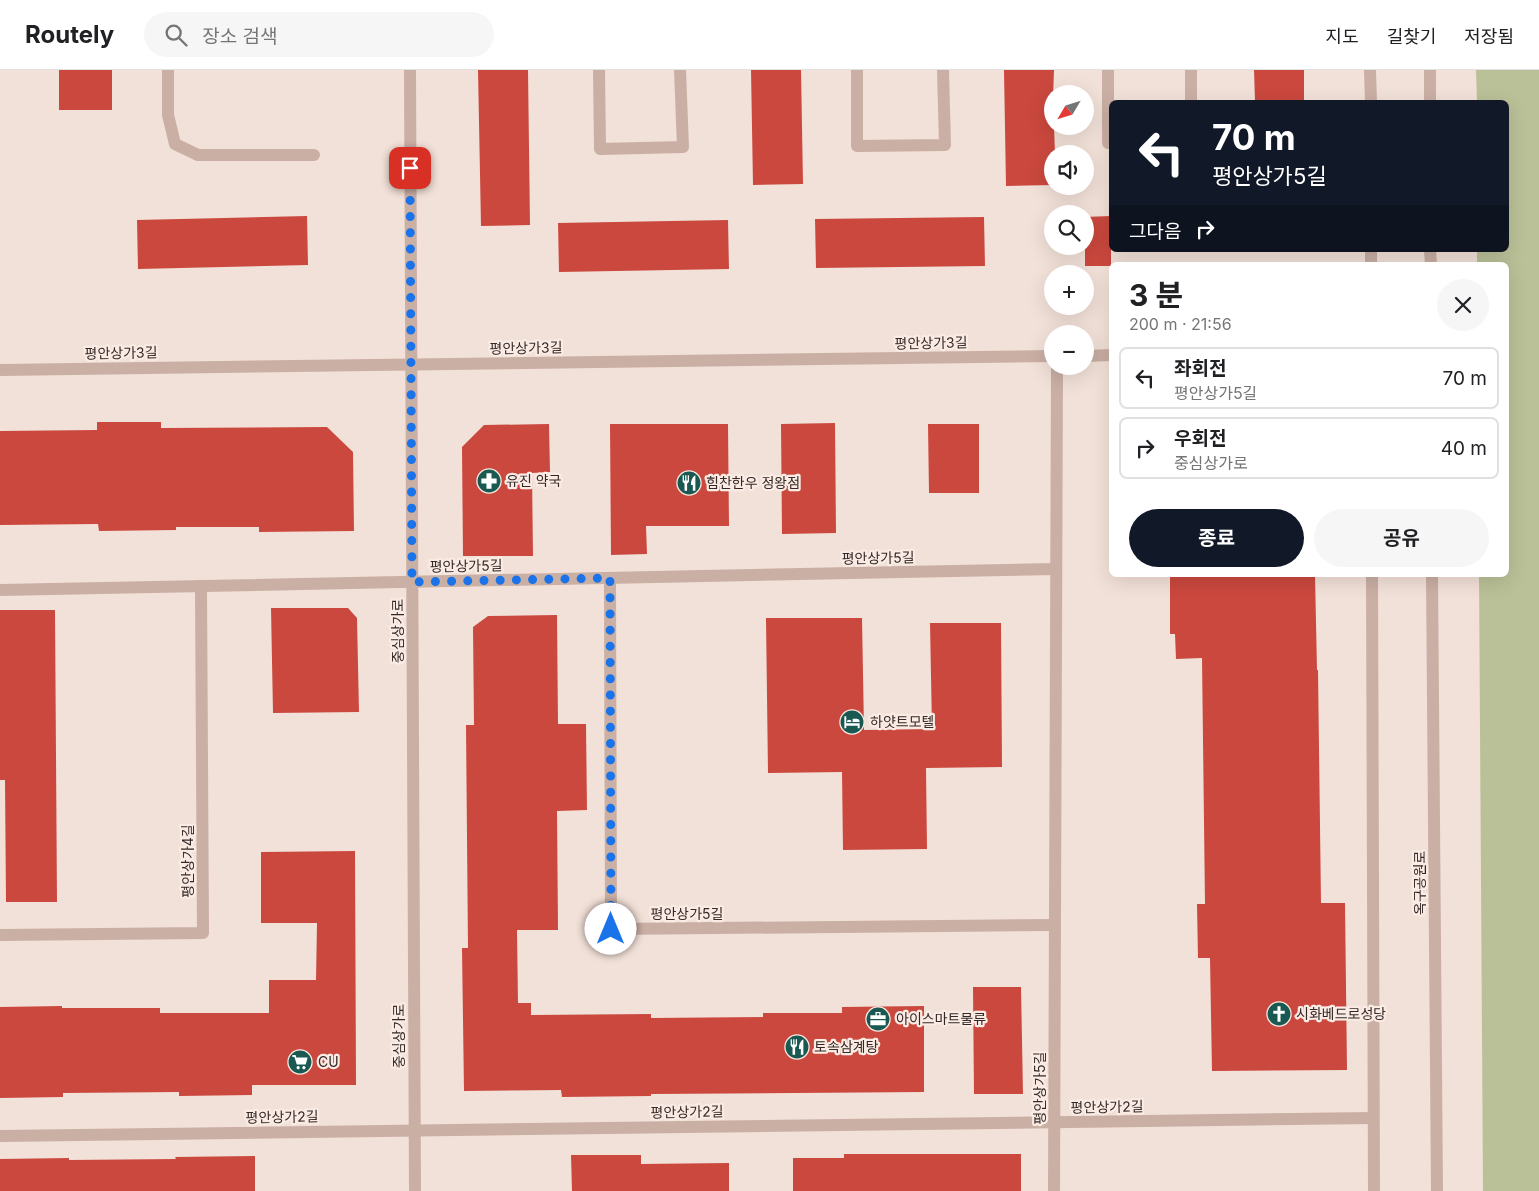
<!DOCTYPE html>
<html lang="ko">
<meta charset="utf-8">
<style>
body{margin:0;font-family:Inter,"Noto Sans KR",sans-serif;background:#f6f6f6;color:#202124;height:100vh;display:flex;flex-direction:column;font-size:19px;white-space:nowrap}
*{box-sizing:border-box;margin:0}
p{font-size:16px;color:#757577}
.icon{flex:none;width:28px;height:28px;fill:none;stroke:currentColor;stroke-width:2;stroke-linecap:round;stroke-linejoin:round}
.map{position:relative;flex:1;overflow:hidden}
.drawer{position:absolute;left:1109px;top:192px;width:400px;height:315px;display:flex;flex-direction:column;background:#fff;border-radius:8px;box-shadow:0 5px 20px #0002}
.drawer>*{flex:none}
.hud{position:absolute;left:1109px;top:30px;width:400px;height:152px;border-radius:8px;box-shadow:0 5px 20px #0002;background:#111827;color:#fff;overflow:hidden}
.needle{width:32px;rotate:232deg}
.buttons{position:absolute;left:1044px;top:15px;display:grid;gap:10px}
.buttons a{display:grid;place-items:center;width:50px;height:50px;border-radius:50%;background:#fff;box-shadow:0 5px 20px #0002;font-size:25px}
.pin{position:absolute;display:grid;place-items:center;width:42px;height:42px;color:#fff;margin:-21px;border-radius:10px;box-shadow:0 2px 8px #0006}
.me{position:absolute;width:55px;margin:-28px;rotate:0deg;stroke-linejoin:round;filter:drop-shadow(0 0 4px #0008)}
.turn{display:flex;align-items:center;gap:18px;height:105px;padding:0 20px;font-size:22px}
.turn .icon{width:65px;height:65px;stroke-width:2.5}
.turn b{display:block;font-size:35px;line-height:42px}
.then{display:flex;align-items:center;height:48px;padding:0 20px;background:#0003;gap:10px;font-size:19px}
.round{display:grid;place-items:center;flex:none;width:52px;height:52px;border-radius:26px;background:#f6f6f6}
.overview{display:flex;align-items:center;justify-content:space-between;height:85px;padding:0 20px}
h1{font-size:30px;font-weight:700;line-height:38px}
.primary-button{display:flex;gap:10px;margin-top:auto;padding:10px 20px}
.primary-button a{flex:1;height:58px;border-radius:30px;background:#111827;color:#fff;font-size:20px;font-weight:700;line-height:58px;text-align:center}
.primary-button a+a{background:#f6f6f6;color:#202124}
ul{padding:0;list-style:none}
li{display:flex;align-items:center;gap:15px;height:62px;margin:0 10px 8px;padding:0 10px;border:2px solid #e0e0e0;border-radius:8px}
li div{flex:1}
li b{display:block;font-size:19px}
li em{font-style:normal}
header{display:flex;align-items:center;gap:30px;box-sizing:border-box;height:70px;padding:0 25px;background:#fff;border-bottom:1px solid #e0e0e0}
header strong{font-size:24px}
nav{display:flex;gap:28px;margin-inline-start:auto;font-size:18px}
.search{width:350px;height:45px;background:#f6f6f6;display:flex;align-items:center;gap:12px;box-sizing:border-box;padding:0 18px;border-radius:28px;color:#757577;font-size:19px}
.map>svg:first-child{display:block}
.green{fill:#bac198}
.building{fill:#cb483e}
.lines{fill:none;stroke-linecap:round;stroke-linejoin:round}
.minor{stroke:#caafa4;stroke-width:12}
.route{stroke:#1a73e8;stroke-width:9;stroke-dasharray:0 16.2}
.labels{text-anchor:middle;stroke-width:4.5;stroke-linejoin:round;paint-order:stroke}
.street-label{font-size:14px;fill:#352826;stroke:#faece4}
.poi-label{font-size:14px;fill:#352826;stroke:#faece4;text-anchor:start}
</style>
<header>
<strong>Routely</strong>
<div class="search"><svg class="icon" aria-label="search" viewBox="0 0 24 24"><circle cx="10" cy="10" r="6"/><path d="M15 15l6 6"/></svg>장소 검색</div>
<nav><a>지도</a><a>길찾기</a><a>저장됨</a></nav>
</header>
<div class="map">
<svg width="1539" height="1121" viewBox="0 0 1539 1121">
<rect width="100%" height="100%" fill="#f2e1d8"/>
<polygon class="green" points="1476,0 1539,0 1539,1121 1483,1121 1479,505 1506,505 1506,195 1477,195 1477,180 1506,180 1506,32 1477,32"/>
<g class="building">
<rect x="59" y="0" width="53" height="40"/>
<polygon points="478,0 528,0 530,155 481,156"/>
<polygon points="751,0 801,0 803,114 753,115"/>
<polygon points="1004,0 1054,0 1052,56 1054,56 1055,84 1052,84 1052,115 1006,116"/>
<polygon points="1254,0 1304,0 1304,32 1255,32"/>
<polygon points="307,146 308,195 138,199 137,150"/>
<polygon points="1111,146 1111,196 1085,196 1085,147"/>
<polygon points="984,147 985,196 816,198 815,149"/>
<polygon points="728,150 729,199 559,202 558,153"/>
<polygon points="97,352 161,352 161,358 327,357 353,382 354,461 259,462 259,457 176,457 176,460 99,461 98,454 0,455 0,361 97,360"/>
<polygon points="835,353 836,463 782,464 781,354"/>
<polygon points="549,354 550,402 532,403 533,486 463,486 462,377 484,355"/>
<polygon points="610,354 728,354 729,456 646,456 647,484 611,485"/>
<polygon points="928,354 979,354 979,423 929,423"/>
<polygon points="1187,505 1315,505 1317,600 1318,600 1321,833 1345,833 1347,1000 1212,1001 1210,888 1198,888 1197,834 1205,834 1202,588 1176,589 1175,564 1170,564 1170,507 1187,507"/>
<polygon points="271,538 348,538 357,548 359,642 273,643"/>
<polygon points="0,540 55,540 57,832 6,832 5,710 0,710"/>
<polygon points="557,545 558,654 586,654 587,740 557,741 558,860 517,860 518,933 531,933 531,945 651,944 651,948 763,947 763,943 842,943 842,937 924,936 924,1022 651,1024 651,1026 562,1027 561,1020 464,1021 462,878 468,878 466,655 474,655 473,557 488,546"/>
<polygon points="766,548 862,548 864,660 932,659 930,553 1001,553 1002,697 926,698 927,779 843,780 842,702 768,703"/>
<polygon points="355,781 356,1015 252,1015 252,1025 179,1026 179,1022 63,1023 63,1027 0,1028 0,937 62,936 62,938 160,938 160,943 269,943 269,910 316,910 317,853 261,853 261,782"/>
<polygon points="973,917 1021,917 1023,1024 974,1024"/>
<polygon points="844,1084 1021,1084 1021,1121 793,1121 793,1088 844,1088"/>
<polygon points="571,1085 641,1085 641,1094 729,1093 729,1121 572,1121"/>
<polygon points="255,1086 255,1121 0,1121 0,1089 69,1088 69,1090 176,1089 175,1087"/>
</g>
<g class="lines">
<g class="minor">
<polyline points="168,0 168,45 175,74 198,85 314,85"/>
<polyline points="410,0 415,1121"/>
<polyline points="599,0 600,79 683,77 680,0"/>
<polyline points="857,0 857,76 945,75 943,0"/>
<polyline points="1108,0 1108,73 1111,73"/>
<polyline points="1191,0 1191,32"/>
<polyline points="1370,0 1371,32"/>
<polyline points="1430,0 1430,32"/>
<polyline points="1371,180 1371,195"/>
<polyline points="1430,180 1431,195"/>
<polyline points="1085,286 1111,285"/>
<polyline points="0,300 1052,286"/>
<polyline points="1372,505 1374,1121"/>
<polyline points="1432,505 1437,1121"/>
<polyline points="610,508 611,859 1055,855"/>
<polyline points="0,520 1056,499"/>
<polyline points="0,865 203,863 201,516"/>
<polyline points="0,1066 1373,1048"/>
<polyline points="1054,1121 1057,296"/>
</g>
</g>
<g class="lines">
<polyline class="route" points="410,98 412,512 610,508 611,859"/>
</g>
<defs>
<symbol id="pharmacy-disc" viewBox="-11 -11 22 22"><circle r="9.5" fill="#1a5852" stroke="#faece4"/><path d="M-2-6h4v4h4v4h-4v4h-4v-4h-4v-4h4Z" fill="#fff"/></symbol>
<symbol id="restaurant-disc" viewBox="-11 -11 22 22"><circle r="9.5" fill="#1a5852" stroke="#faece4"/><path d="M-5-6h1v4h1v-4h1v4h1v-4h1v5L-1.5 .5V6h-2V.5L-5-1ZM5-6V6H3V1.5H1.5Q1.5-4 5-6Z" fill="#fff"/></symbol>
<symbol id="hotel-disc" viewBox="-11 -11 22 22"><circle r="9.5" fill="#1a5852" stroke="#faece4"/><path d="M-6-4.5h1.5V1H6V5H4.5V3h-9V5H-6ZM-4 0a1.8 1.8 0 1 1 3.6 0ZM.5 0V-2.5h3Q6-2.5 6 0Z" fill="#fff"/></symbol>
<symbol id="church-disc" viewBox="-11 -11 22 22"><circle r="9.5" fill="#1a5852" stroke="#faece4"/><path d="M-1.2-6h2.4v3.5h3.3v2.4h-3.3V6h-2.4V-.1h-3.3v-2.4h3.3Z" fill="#fff"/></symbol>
<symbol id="office-disc" viewBox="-11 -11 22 22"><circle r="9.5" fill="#1a5852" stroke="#faece4"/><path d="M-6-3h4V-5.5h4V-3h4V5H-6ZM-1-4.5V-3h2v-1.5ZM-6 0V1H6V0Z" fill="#fff"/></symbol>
<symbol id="supermarket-disc" viewBox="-11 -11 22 22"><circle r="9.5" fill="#1a5852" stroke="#faece4"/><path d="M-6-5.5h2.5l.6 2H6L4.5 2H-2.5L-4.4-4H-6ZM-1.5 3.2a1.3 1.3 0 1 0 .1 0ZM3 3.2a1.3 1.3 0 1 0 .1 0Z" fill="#fff"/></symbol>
</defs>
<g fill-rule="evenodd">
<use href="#pharmacy-disc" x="475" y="397" width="28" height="28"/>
<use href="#restaurant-disc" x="675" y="399" width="28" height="28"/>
<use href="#hotel-disc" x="838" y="638" width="28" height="28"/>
<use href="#church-disc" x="1265" y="930" width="28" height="28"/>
<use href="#office-disc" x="864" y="935" width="28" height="28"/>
<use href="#restaurant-disc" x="783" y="963" width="28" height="28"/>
<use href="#supermarket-disc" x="286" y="978" width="28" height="28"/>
</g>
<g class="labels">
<g class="street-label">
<text transform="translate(931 273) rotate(-1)" y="5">평안상가3길</text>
<text transform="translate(526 278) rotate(-1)" y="5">평안상가3길</text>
<text transform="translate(121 283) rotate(-1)" y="5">평안상가3길</text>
<text transform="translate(878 488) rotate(-1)" y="5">평안상가5길</text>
<text transform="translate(466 496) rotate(-1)" y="5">평안상가5길</text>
<text transform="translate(398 561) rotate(-90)" y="5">중심상가로</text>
<text transform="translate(188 791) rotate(-90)" y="5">평안상가4길</text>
<text transform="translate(1420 813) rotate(-90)" y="5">옥구공원로</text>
<text x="687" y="849">평안상가5길</text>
<text transform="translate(399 966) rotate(-90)" y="5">중심상가로</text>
<text transform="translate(1040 1018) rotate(-90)" y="5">평안상가5길</text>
<text transform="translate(1107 1037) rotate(-1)" y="5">평안상가2길</text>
<text transform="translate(687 1042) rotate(-1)" y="5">평안상가2길</text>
<text transform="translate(282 1047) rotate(-1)" y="5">평안상가2길</text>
</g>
<g class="poi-label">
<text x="506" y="416">유진 약국</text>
<text x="706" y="418">힘찬한우 정왕점</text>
<text x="870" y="657">하얏트모텔</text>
<text x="1296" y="949">시화베드로성당</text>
<text x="896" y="954">아이스마트물류</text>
<text x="814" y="982">토속삼계탕</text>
<text x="318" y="997">CU</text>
</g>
</g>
</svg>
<div class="buttons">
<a><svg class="needle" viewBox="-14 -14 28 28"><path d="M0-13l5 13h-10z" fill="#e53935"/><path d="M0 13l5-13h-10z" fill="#757577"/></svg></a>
<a><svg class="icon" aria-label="sound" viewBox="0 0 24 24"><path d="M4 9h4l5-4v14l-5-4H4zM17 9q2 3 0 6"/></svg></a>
<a><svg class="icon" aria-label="search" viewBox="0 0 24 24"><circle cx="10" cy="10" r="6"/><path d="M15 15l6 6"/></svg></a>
<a>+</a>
<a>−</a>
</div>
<div class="pin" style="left:410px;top:98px;background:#d93025"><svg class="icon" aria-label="arrive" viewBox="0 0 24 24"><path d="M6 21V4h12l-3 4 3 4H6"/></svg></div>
<svg class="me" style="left:611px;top:859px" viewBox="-20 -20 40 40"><circle r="19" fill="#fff"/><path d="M0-13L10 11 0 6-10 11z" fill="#1a73e8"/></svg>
<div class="hud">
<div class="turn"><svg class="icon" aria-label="left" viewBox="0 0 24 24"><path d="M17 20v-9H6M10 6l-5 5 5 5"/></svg><div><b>70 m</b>평안상가5길</div></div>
<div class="then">그다음<svg class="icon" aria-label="right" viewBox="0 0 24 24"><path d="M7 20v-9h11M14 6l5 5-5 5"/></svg></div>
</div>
<section class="drawer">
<div class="overview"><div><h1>3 분</h1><p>200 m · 21:56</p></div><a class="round"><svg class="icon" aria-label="close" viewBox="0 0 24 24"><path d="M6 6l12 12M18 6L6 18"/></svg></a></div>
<ul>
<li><svg class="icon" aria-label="left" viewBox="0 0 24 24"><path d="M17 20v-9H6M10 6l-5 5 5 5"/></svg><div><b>좌회전</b><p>평안상가5길</p></div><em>70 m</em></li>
<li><svg class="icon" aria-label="right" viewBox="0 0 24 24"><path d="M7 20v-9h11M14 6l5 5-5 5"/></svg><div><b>우회전</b><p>중심상가로</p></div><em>40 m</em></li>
</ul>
<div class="primary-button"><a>종료</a><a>공유</a></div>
</section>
</div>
